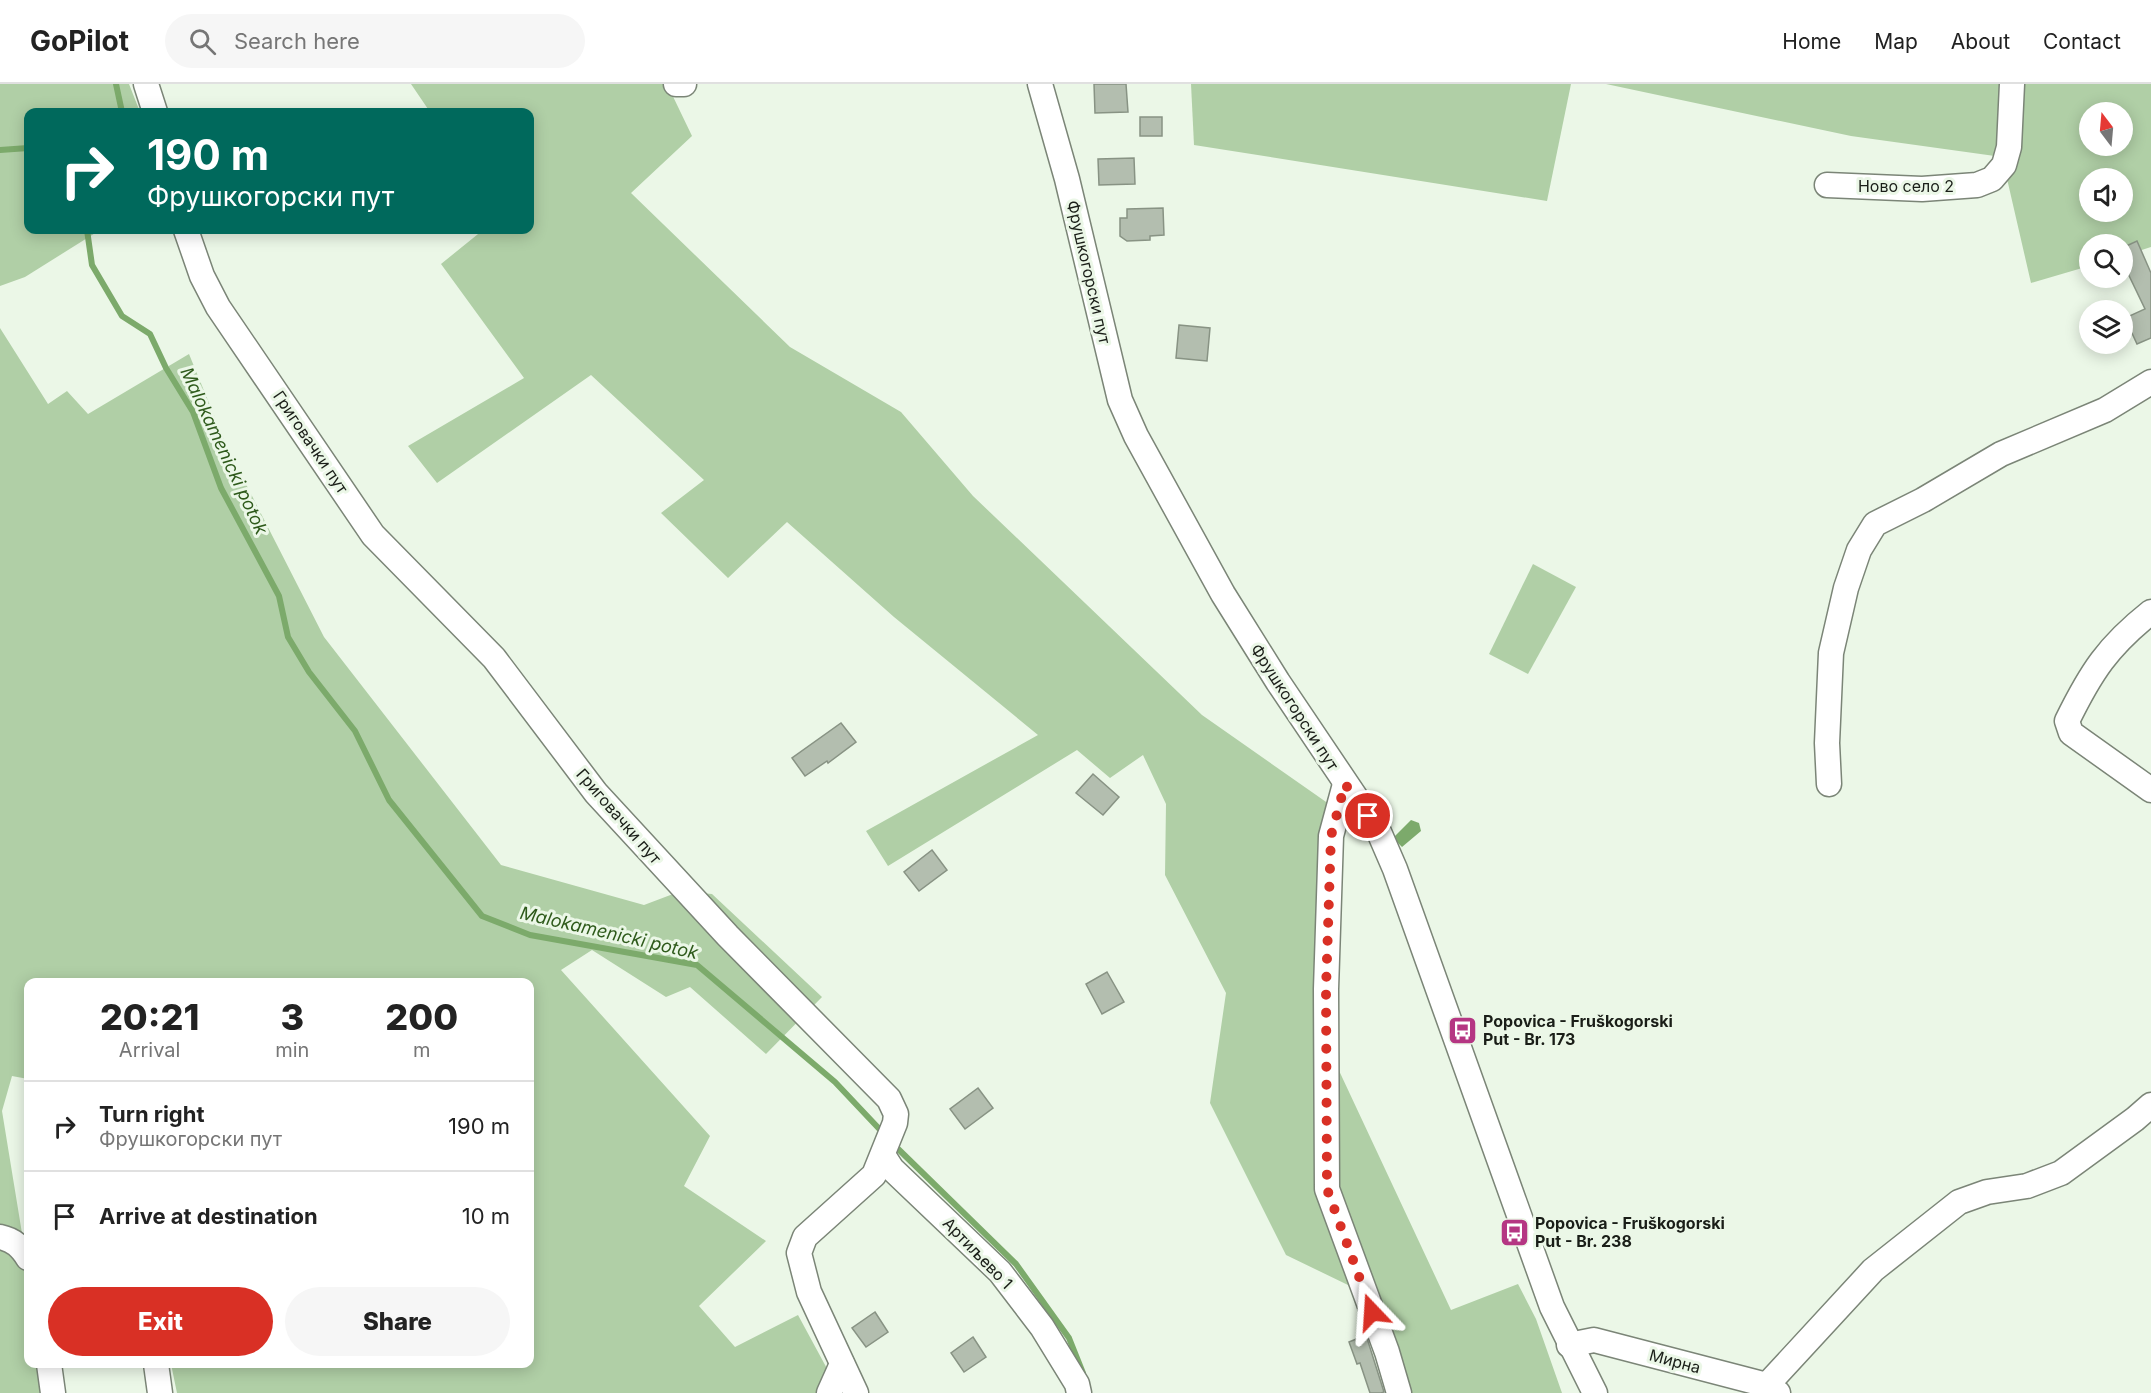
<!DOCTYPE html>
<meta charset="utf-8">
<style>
body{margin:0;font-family:Inter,sans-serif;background:#f6f6f6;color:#222;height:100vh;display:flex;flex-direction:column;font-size:22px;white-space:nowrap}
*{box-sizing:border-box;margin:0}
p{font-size:20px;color:#767676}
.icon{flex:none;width:33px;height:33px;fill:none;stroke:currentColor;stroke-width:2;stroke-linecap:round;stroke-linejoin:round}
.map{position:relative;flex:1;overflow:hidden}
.panel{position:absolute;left:24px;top:894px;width:510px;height:390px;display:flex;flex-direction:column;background:#fff;border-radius:12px;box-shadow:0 3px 15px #0003}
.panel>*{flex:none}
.top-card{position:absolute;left:24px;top:24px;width:510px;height:126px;border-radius:12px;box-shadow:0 3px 15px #0003;background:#00695c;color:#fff;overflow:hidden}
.needle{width:39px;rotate:344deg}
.fabs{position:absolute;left:2079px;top:18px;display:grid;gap:12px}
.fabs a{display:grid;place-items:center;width:54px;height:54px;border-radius:50%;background:#fff;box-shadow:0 3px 15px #0003;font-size:30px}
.pin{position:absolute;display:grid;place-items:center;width:51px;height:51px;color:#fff;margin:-26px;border:3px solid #fff;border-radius:50%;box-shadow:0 2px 6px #0007}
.me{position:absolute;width:66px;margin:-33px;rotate:340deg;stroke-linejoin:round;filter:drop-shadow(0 0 4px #0008)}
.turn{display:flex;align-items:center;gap:21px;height:126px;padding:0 24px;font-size:27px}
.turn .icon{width:78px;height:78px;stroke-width:2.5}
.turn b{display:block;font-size:42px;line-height:51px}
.eta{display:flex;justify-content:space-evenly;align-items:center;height:102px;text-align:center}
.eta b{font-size:36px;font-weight:800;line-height:42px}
.cta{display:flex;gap:12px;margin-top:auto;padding:12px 24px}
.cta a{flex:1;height:69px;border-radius:36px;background:#d93025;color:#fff;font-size:24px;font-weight:800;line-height:69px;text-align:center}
.cta a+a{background:#f6f6f6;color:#222}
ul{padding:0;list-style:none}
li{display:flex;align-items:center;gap:18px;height:90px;padding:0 24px;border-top:2px solid #e0e0e0}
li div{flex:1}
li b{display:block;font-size:22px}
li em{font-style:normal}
header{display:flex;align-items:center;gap:36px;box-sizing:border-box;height:84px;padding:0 30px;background:#fff;border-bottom:2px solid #e0e0e0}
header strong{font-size:28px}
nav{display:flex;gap:33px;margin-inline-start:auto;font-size:21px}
.search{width:420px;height:54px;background:#f6f6f6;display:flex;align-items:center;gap:15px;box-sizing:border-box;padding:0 21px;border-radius:33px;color:#767676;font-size:22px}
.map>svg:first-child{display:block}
.green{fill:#b0cfa6;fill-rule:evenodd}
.water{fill:#7caa6b}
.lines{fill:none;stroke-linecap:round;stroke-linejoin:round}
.stream{stroke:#7caa6b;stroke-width:6}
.building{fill:#b3beaf;stroke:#889384;stroke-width:1.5}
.minor-casing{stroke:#7b8577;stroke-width:27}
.minor{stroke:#fff;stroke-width:24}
.route{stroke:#d93025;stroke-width:10;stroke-dasharray:0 18}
.labels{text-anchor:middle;stroke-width:6;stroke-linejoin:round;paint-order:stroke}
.street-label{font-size:16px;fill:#1a1e18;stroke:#ebf7e7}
.poi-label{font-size:16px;font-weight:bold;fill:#1a1e18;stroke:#ebf7e7;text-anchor:start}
.water-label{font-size:18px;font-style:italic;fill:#2e5a1b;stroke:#ebf7e7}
</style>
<header>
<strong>GoPilot</strong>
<div class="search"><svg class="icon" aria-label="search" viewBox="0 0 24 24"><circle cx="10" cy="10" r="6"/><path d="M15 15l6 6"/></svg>Search here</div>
<nav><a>Home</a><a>Map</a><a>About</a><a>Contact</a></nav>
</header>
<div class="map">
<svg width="2151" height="1309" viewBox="0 0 2151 1309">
<rect width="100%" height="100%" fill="#ebf7e7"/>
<g class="green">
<polygon points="0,0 129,0 140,28 28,28 28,146 100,146 25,193 0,202"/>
<polygon points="411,0 667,0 692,52 631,109 790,263 901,328 973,412 1202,631 1329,720 1320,946 1451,1226 1518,1200 1536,1235 1562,1309 1407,1309 1379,1216 1286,1171 1210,1019 1226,909 1165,791 1166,720 1143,671 1110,694 1077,666 888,782 866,747 1038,651 894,533 787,438 728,494 661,429 704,396 591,291 437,399 408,362 524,294 441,180 483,146 530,146 530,28 430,28"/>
<polygon points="1191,0 1571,0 1547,117 1194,61"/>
<path d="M 1606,0 L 2151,0 L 2151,163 L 2123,172 L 2122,160 L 2090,160 L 2089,182 L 2031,199 L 2002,73 L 1851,52 ZM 2090,28 L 2122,28 L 2122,62 L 2090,62 ZM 2090,94 L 2122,94 L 2122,128 L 2090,128 Z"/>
<polygon points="0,244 48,320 67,307 88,330 189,270 227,363 324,553 501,781 644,821 681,807 712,810 822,913 766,970 690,903 666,913 592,866 561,886 710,1052 684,1102 766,1157 699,1222 735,1263 798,1231 831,1292 825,1309 177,1309 171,1280 530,1280 530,898 28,898 28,995 12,992 2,1027 28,1186 28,1280 44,1280 49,1309 0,1309"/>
<polygon points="1533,480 1576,503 1528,590 1489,570"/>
</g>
<polygon class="water" points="1411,736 1419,739 1421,747 1402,763 1393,754"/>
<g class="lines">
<g class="stream">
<polyline points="116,0 122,28"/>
<polyline points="0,66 28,64"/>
<polyline points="87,146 92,181 122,232 150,250 166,284 193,328 221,404 279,512 288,553 309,588 355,647 389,716 482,832 530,851 697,881 835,998 885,1051"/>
<polyline points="892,1059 1016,1180 1069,1254 1083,1289"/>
</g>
</g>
<g class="building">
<polygon points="1094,0 1126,0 1128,28 1095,29"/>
<rect x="1140" y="33" width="22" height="19"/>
<polygon points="1134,74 1135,100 1099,101 1098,75"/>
<polygon points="1163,124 1164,151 1150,152 1150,156 1127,157 1120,152 1120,134 1127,134 1127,125"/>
<polygon points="2137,157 2151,189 2151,254 2137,260 2125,234 2145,225 2122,177 2122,164"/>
<polygon points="1179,241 1210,244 1207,277 1176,274"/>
<polygon points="841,639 856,658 828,679 827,677 805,692 792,674"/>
<polygon points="1093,690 1119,713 1103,731 1076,709"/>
<polygon points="932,766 947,786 919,807 904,788"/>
<polygon points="1107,888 1124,918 1102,930 1086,900"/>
<polygon points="978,1004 993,1024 965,1045 950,1025"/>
<polygon points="875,1228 888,1248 866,1263 852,1244"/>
<polygon points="1366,1251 1384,1308 1381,1309 1370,1309 1360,1279 1357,1280 1349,1258"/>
<polygon points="973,1253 986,1273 964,1288 951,1269"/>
</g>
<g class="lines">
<defs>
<g id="minor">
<polyline points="146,0 155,28"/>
<polyline points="676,0 684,0"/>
<polyline points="1040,0 1067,95 1120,316 1136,352 1223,510 1278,598 1379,748 1395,785 1552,1223 1595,1309"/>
<polyline points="1827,101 1922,105 1977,101 1992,95 2004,81 2009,63 2012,0"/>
<polyline points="186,146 202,192 218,223 373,451 494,574 596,709 728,852 889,1015 896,1030 895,1039 874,1091 805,1153 799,1169 809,1208 856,1309"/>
<path d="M 2151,528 C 2108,562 2091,588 2067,637 L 2071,649 L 2151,706"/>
<polyline points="1345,700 1331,752 1326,905 1327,1105 1387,1268 1399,1309"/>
<polyline points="1829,700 1827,659 1831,569 1846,504 1859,466 1875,440 1923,416 2001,370 2105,326 2151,298"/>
<polyline points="883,1071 892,1085 1000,1188 1042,1243 1077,1300 1079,1309"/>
<path d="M 0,1153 C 14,1156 21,1163 28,1174"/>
<polyline points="1569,1261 1594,1256 1767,1301 1778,1309"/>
<polyline points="49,1280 53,1309"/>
<polyline points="156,1280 160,1309"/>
<polyline points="1767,1301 1873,1186 1959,1118 1987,1108 2027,1102 2061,1089 2135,1035 2151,1021"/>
<polyline points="829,1309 842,1280"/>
</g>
</defs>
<use href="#minor" class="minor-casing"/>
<use href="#minor" class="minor"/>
</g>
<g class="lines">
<polyline class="route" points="1368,732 1345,700 1331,752 1326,905 1327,1105 1372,1228"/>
</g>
<defs>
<symbol id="bus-square" viewBox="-11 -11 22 22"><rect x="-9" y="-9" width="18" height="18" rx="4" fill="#b53683" stroke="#ebf7e7"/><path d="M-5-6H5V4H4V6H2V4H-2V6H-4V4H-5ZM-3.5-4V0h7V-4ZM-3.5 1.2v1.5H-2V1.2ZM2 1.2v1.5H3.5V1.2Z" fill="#fff"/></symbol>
</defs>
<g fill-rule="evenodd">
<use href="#bus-square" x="1446" y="930" width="33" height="33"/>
<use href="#bus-square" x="1498" y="1132" width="33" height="33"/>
</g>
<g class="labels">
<g class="street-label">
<text x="1906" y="108">Ново село 2</text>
<text transform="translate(1089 188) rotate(77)" y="6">Фрушкогорски пут</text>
<text transform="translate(311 358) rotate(56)" y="6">Григовачки пут</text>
<text transform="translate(1295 623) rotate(57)" y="6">Фрушкогорски пут</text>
<text transform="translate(619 732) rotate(49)" y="6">Григовачки пут</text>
<text transform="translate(978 1169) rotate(46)" y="6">Артиљево 1</text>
<text transform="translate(1675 1277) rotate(15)" y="6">Мирна</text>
</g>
<g class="poi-label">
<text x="1483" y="943">Popovica - Fruškogorski<tspan x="1483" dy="18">Put - Br. 173</tspan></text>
<text x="1535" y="1145">Popovica - Fruškogorski<tspan x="1535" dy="18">Put - Br. 238</tspan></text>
</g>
<g class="water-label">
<text transform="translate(224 367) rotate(65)" y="6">Malokamenicki potok</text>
<text transform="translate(609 849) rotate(13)" y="6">Malokamenicki potok</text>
</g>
</g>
</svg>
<div class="fabs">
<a><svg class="needle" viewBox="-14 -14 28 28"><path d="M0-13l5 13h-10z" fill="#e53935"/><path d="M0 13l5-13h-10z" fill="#767676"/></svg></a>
<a><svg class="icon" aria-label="sound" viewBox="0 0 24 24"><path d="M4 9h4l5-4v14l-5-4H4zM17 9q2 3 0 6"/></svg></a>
<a><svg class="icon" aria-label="search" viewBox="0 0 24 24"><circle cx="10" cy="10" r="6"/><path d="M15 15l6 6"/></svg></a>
<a><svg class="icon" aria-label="layers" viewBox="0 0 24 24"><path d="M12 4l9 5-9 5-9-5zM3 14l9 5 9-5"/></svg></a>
</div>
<div class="pin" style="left:1368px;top:732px;background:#d93025"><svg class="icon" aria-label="arrive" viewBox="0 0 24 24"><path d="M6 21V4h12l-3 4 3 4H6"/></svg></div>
<svg class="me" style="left:1372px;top:1228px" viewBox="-20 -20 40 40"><path d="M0-17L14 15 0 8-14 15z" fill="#d93025" stroke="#fff" stroke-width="4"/></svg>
<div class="top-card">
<div class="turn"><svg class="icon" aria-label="right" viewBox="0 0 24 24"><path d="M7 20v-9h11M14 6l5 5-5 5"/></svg><div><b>190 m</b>Фрушкогорски пут</div></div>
</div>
<section class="panel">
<div class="eta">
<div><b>20:21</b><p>Arrival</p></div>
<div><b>3</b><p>min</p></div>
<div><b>200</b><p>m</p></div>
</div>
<ul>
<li><svg class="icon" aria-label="right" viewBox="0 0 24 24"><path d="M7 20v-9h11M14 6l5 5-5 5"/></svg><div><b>Turn right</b><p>Фрушкогорски пут</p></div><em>190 m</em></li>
<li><svg class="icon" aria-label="arrive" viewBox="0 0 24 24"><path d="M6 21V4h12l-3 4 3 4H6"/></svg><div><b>Arrive at destination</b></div><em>10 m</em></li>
</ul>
<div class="cta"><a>Exit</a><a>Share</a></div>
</section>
</div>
